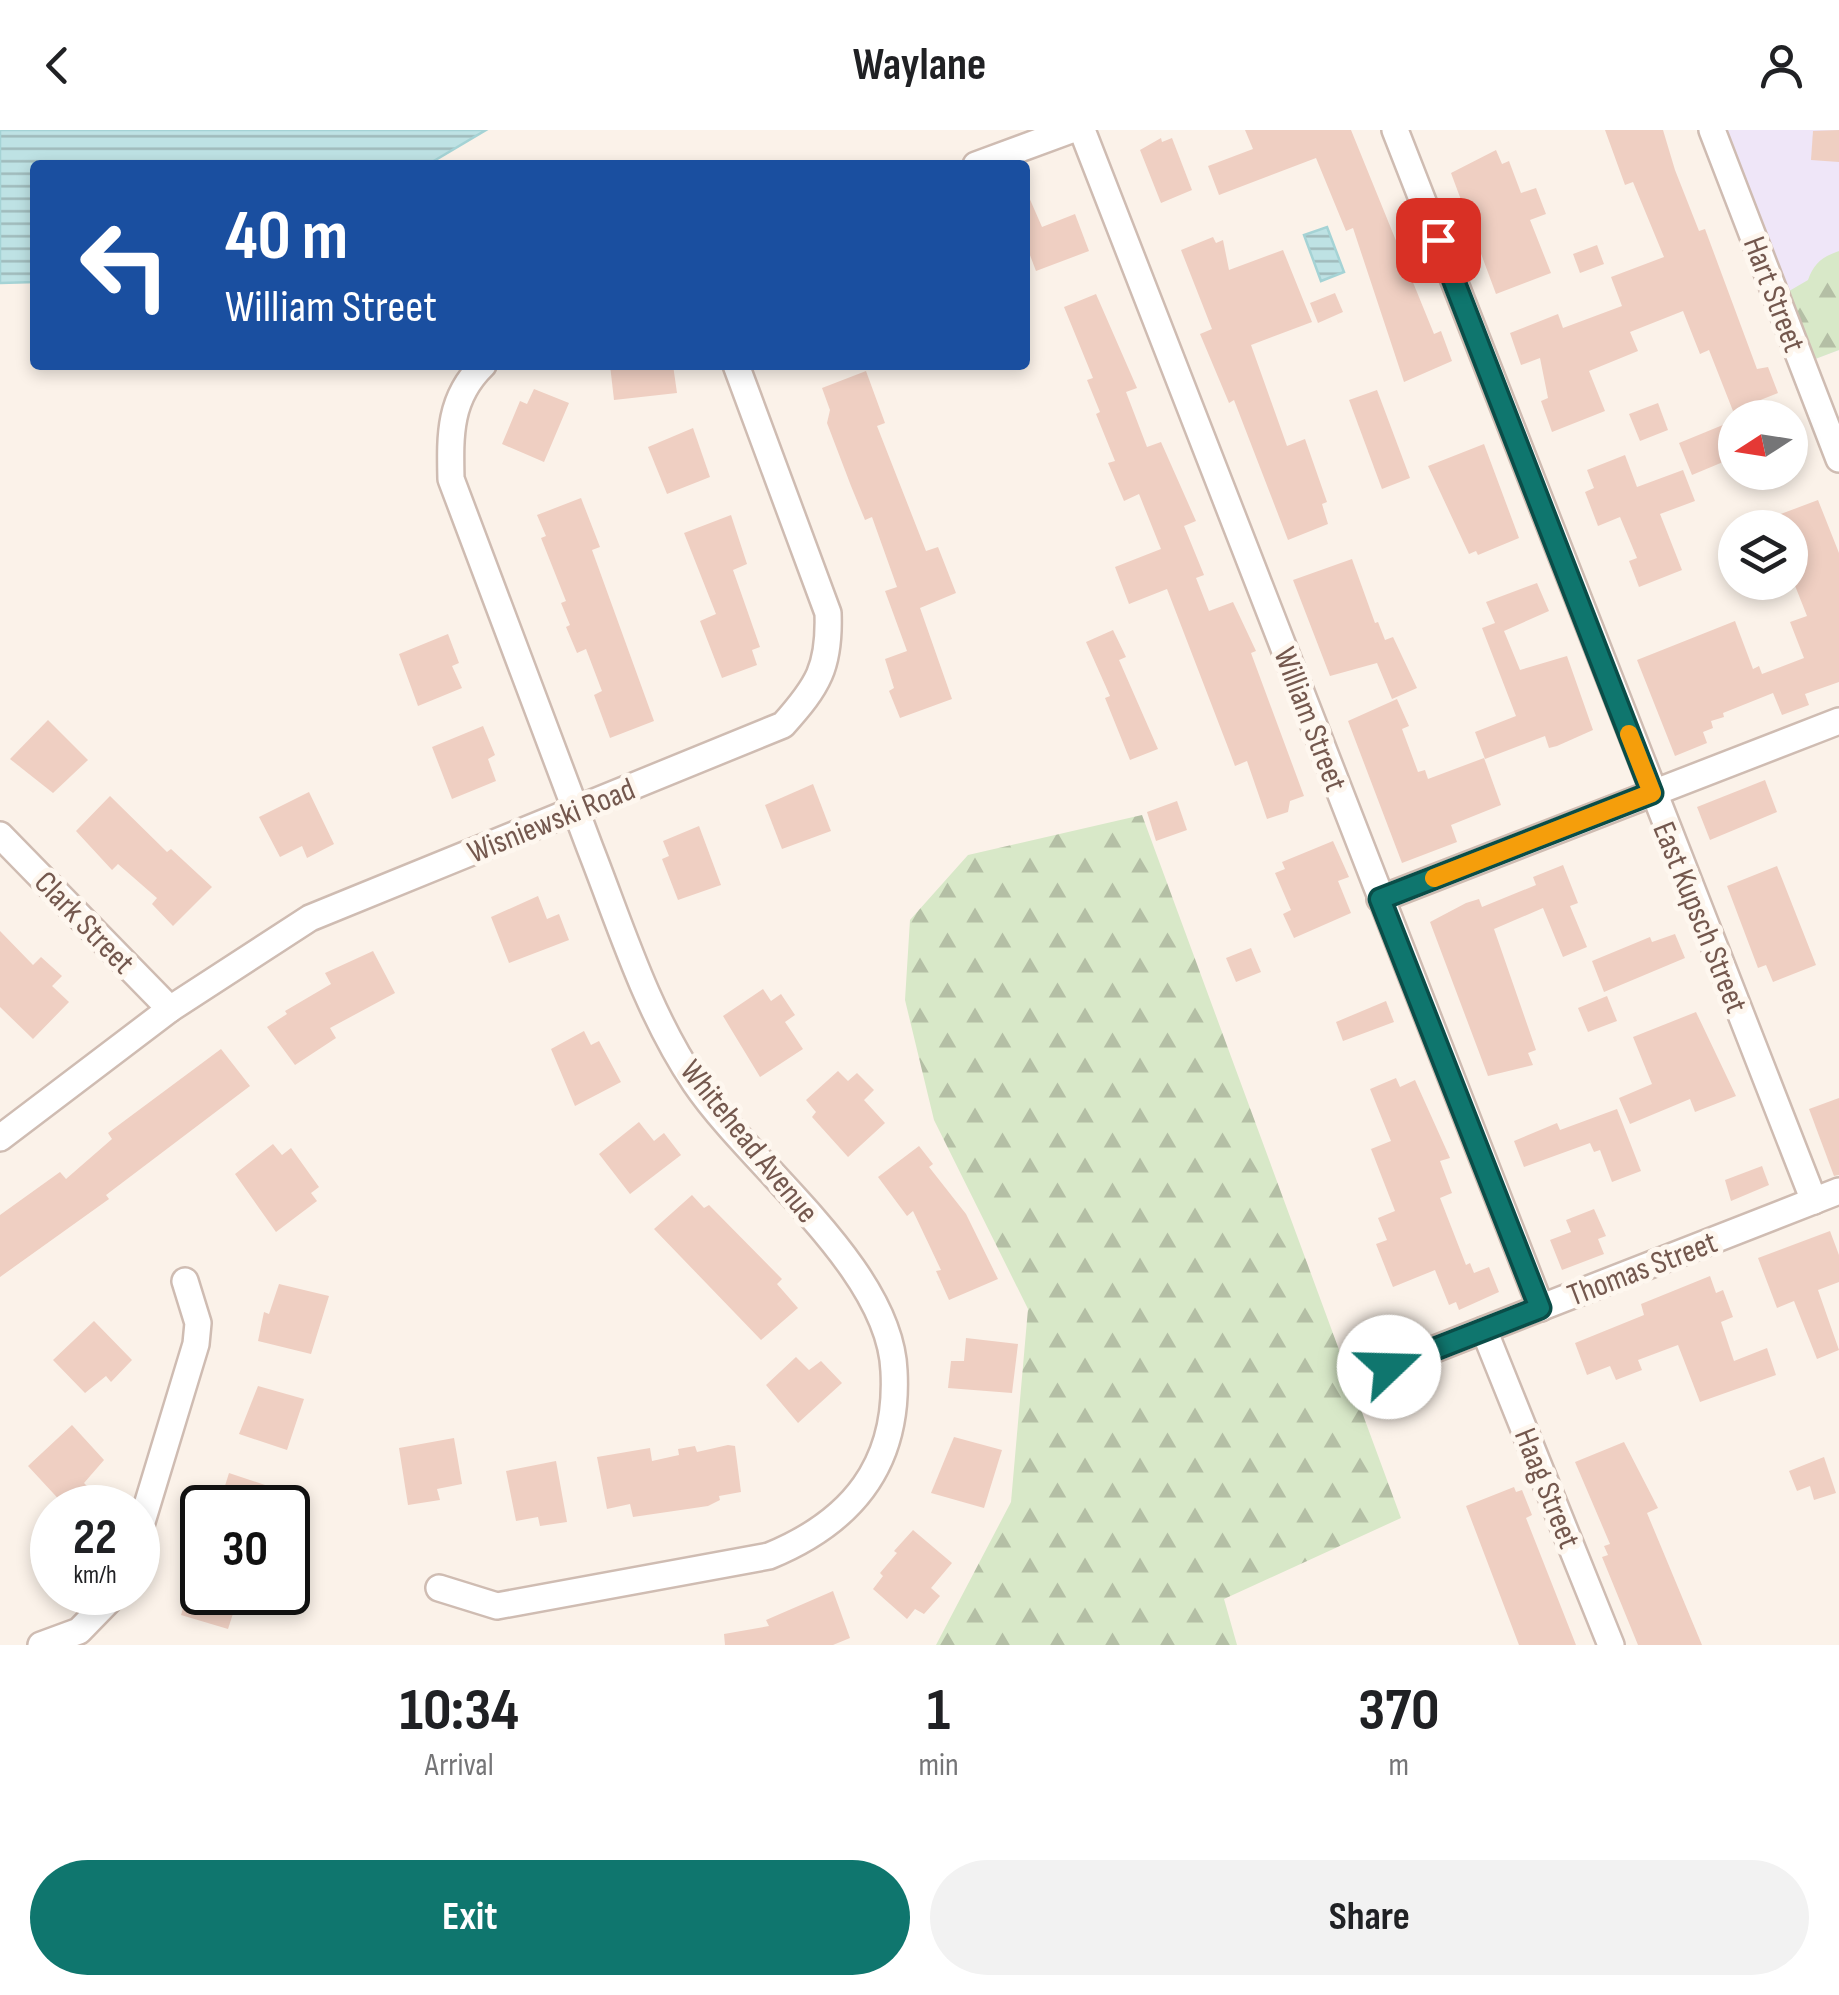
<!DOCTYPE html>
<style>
body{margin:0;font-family:"Sofia Sans Condensed",sans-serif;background:#f2f2f2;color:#202124;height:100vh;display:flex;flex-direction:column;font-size:38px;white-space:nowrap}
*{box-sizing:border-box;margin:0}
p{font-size:32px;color:#757577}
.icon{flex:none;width:55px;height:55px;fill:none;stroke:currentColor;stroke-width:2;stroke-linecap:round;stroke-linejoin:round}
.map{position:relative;height:1515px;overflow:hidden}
.side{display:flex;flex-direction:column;background:#fff;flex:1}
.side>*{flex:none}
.banner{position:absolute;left:30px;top:30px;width:1000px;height:210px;border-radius:10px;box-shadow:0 5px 15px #0003;background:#1a4fa0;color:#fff;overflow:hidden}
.needle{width:65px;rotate:258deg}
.controls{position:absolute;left:1718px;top:270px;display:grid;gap:20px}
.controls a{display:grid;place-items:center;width:90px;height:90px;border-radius:50%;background:#fff;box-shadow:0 5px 15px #0003;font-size:50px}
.speed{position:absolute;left:30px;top:1355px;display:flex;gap:20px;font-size:50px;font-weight:700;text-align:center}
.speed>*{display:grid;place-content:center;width:130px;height:130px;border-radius:50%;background:#fff;box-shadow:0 5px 15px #0003;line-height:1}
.speed small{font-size:25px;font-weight:400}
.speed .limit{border:5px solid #111;border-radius:15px;background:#fff;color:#111}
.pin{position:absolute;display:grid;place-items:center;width:85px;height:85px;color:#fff;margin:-42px;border-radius:20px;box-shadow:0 5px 15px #0006}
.me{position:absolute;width:110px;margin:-55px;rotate:69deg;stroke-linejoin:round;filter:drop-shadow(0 0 8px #0008)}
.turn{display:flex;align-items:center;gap:35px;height:210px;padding:0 30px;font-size:45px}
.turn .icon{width:130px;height:130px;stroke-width:2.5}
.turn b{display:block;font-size:70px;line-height:85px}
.eta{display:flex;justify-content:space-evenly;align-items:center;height:170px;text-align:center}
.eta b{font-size:60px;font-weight:700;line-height:70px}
.cta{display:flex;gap:20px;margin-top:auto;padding:20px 30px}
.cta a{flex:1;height:115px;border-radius:60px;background:#0f766e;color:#fff;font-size:40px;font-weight:700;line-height:115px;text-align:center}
.cta a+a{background:#f2f2f2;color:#202124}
header{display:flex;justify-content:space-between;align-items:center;height:130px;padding:0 30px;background:#fff;font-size:45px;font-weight:700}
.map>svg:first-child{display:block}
.education{fill:#efe6f8}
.forest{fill:url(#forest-firs)}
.water{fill:url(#water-rules);stroke:#a5d3d5;stroke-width:2.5}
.building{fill:#efcfc2}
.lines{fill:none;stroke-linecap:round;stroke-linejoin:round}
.street-casing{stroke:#cfbcb2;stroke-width:30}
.street{stroke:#fff;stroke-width:25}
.route-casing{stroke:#0a4d48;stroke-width:25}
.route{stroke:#0f766e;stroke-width:18}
.slow{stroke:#f59e0b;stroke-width:18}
.labels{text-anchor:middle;stroke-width:10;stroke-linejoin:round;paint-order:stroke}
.street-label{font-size:32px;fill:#74584e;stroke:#fef7ef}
</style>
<header><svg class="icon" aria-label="back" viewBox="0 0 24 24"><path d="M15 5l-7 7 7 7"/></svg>Waylane<svg class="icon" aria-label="person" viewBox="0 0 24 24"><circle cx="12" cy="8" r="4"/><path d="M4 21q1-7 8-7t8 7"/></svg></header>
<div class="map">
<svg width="1839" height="1515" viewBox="0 0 1839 1515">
<defs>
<pattern id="forest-firs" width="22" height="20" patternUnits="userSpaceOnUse" patternTransform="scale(2.5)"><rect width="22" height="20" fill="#d8e8c8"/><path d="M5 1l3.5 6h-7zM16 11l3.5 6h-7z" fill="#b4bfa5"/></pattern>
<pattern id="water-rules" width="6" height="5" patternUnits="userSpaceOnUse" patternTransform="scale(2.5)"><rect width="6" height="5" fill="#bee2e4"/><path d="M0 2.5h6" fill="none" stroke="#9fbabb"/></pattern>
</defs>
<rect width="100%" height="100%" fill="#fbf2e9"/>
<polygon class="education" points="1712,0 1839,0 1839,220 1802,234"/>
<g class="forest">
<path d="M 1839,121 L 1839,220 L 1802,234 L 1777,168 L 1808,150 C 1814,133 1822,127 1839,121 Z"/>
<polygon points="1142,685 1401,1388 1224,1469 1237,1515 936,1515 1011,1372 1028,1179 934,990 905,870 910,790 968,725"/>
</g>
<g class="water">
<polygon points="0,0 486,0 427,35 35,35 35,152 0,153"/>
<polygon points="1327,97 1344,142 1321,151 1304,105"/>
</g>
<g class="building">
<polygon points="1245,0 1351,0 1434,204 1441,201 1452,231 1404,252 1353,98 1346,101 1316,28 1219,65 1208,36 1253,19"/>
<polygon points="1605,0 1663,0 1675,40 1699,101 1705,99 1757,239 1768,237 1778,263 1733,281 1709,220 1700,224 1683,181 1630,202 1638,221 1589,241 1605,281 1552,302 1541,271 1548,268 1540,228 1521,235 1510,203 1558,184 1563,198 1622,176 1611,147 1664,127 1633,52 1625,55"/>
<polygon points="1839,0 1839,32 1811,30 1813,1"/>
<polygon points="1161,8 1162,12 1172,8 1192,60 1161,73 1140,20"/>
<polygon points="1496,20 1502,34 1509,31 1521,63 1536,58 1546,84 1530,90 1551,143 1496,164 1451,43"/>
<polygon points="1025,58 1042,97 1075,84 1089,121 1036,141 1025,112"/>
<polygon points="1213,107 1216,113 1223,110 1229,140 1283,120 1312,192 1251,215 1287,316 1305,309 1327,372 1322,374 1328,394 1288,410 1234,270 1229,273 1200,204 1212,199 1181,120"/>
<polygon points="1597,115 1604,134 1580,143 1573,124"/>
<polygon points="1335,163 1343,182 1318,193 1310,173"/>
<polygon points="1096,164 1137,258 1126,262 1147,317 1161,312 1196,391 1184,396 1204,445 1196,448 1209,481 1233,472 1256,521 1251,523 1304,666 1290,671 1288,682 1267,689 1247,631 1235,636 1229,620 1167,459 1129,474 1115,437 1161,419 1139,364 1124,371 1108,333 1115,331 1096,284 1100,282 1087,250 1093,248 1064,177"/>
<polygon points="610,235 673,235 677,263 614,270"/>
<polygon points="866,241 885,293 877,296 926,421 938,417 956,463 920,478 952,569 900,588 889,561 894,558 885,529 907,521 885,461 897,457 872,387 865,390 851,356 827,293 830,280 822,258"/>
<polygon points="534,259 569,273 544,332 502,314 520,271 527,274"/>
<polygon points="1377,260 1410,348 1382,359 1349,270"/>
<polygon points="1658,273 1668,300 1640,311 1629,284"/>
<polygon points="1735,290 1735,327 1692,345 1679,313"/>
<polygon points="693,298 710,347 667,364 648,317"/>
<polygon points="1484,314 1519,408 1478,425 1476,421 1469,424 1428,336"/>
<polygon points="1625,325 1637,357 1683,340 1695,371 1660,384 1682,440 1639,457 1629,431 1637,428 1620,387 1598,396 1585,362 1594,358 1587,340"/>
<polygon points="581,368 600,417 592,420 654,591 610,608 594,565 602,561 586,519 577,523 566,497 570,495 561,473 566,471 541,408 546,406 537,385"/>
<polygon points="1818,370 1839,423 1839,552 1805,564 1809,575 1782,585 1773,563 1723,583 1724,587 1711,591 1713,598 1703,602 1707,613 1675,626 1637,530 1735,491 1753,539 1759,536 1762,544 1804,528 1790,492 1807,486 1790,443 1790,398 1749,396"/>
<polygon points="731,385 747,434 733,440 760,517 752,520 757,535 722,548 700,491 716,484 684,403"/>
<polygon points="1352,429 1375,493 1378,492 1385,510 1393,507 1417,558 1392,569 1377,533 1330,546 1293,450"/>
<polygon points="1537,453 1549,481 1504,501 1520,540 1567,526 1593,600 1557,616 1549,618 1545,606 1485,629 1475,602 1516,586 1482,498 1495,493 1486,472"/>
<polygon points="1113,500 1126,527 1119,530 1158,619 1130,630 1105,568 1110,566 1086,512"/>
<polygon points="448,504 459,533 452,536 462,558 418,576 399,524"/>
<polygon points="1397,569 1409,596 1402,599 1418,642 1425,640 1428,649 1484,628 1501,675 1451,695 1457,712 1402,733 1348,591"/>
<polygon points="48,590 88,630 53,663 10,629"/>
<polygon points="483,596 495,625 488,629 496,651 452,669 432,617"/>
<polygon points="1765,650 1777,682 1710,710 1697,677"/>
<polygon points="813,654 831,701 782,719 765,675"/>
<polygon points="309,662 334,714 307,728 302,716 280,727 259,687"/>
<polygon points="110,666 167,722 171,719 212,757 173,796 152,774 157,768 118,734 112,740 76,701"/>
<polygon points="1177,671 1187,700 1156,711 1147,682"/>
<polygon points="699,696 721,755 678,770 662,729 669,726 663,711"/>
<polygon points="1333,711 1349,747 1338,751 1351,783 1294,808 1283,784 1291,780 1275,743 1285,739 1282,732"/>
<polygon points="1563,735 1578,773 1570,776 1587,817 1563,827 1543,778 1494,799 1536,920 1528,923 1533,935 1488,946 1430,792 1466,773 1479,769 1482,777 1536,755 1533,747"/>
<polygon points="1777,736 1816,835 1773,852 1766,835 1758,838 1727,756"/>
<polygon points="538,766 547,789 559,784 569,810 509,833 491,787"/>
<polygon points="0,801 33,835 41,827 62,846 52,856 69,872 33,909 0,877"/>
<polygon points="1675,804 1685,828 1604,862 1592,831 1650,807 1652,812"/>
<polygon points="1251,818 1261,842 1236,852 1226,828"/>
<polygon points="373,821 395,863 330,898 336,908 295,935 267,897 287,884 285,881 331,854 325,843"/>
<polygon points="763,859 771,871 781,864 795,885 785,892 803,919 760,947 723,886"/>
<polygon points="1607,866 1617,891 1588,902 1578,878"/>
<polygon points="1386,871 1394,892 1343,911 1336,892"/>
<polygon points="1696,882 1736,966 1695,982 1690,969 1630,994 1619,968 1652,954 1633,907"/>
<polygon points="584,901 591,915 599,911 621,952 575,976 551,919"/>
<polygon points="221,919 250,956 106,1065 109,1069 0,1147 0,1085 60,1042 66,1049 112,1009 108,1003"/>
<polygon points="838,941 848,951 857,943 874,960 864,970 885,993 848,1027 812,987 816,982 806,970"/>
<polygon points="1396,948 1400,957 1415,950 1450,1028 1440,1031 1452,1063 1440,1068 1466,1135 1470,1133 1474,1143 1489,1137 1499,1162 1459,1180 1456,1172 1449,1175 1435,1140 1393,1157 1376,1114 1387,1110 1378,1088 1395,1081 1371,1019 1391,1011 1370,959"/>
<polygon points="1839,968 1839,1045 1834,1046 1809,979"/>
<polygon points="1617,979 1641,1041 1612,1052 1600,1020 1594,1022 1590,1013 1524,1037 1514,1011 1557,993 1560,1000"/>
<polygon points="639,992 654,1011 664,1003 681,1025 630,1064 599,1024"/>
<polygon points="273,1014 282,1025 291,1018 319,1057 311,1063 317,1071 276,1102 235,1044"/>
<polygon points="919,1016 933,1034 929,1037 966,1084 998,1149 949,1170 936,1141 941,1140 913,1081 907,1086 878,1047"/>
<polygon points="1762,1036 1769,1055 1731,1071 1725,1050"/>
<polygon points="692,1065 704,1078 709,1075 782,1149 777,1154 798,1178 761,1210 654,1099"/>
<polygon points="1594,1079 1606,1106 1598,1109 1604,1124 1562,1140 1550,1110 1571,1102 1566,1090"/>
<polygon points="1830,1101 1839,1125 1839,1152 1818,1160 1839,1220 1817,1229 1794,1171 1777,1178 1758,1128"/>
<polygon points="1710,1146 1716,1163 1723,1160 1733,1187 1721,1192 1734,1231 1767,1218 1776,1245 1700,1272 1678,1215 1638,1230 1642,1240 1616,1250 1610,1236 1587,1245 1575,1213 1644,1185 1641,1174"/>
<polygon points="279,1154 329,1166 311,1224 258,1211 264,1182 269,1184"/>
<polygon points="94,1191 132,1230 111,1252 106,1246 85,1263 53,1230"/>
<polygon points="966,1208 1018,1214 1012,1263 948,1258 951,1231 964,1231"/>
<polygon points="796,1227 809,1240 821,1231 842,1253 798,1293 766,1255"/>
<polygon points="258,1256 304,1269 287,1320 239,1304"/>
<polygon points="72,1295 104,1330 84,1353 87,1356 65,1376 28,1336"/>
<polygon points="954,1307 1002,1320 984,1378 931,1363"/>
<polygon points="454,1308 462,1354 437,1359 440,1370 408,1375 399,1318"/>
<polygon points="1624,1312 1658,1378 1647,1383 1702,1515 1638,1515 1602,1427 1608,1425 1604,1416 1610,1414 1575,1332"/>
<polygon points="728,1315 735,1316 741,1362 719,1366 720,1370 708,1376 633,1387 630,1374 607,1379 597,1327 650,1318 652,1331 679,1325 678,1319 695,1316 697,1322"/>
<polygon points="1824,1327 1836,1363 1814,1370 1810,1356 1797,1361 1789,1341"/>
<polygon points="556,1331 567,1392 540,1396 538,1387 516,1391 506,1341"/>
<polygon points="229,1343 274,1358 268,1378 218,1378"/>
<polygon points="1514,1357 1516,1362 1522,1360 1532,1385 1526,1388 1576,1515 1519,1515 1466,1376"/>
<polygon points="913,1400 952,1433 931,1458 940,1466 924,1484 915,1479 907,1489 873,1459 883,1446 880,1443 897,1423 894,1421"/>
<polygon points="833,1461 850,1508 833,1515 725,1515 724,1504 769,1496 766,1490"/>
<polygon points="188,1462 240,1462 228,1499 181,1485"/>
</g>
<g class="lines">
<defs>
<g id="street">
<polyline points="1082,0 1541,1178"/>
<polyline points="1395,0 1814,1071"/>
<polyline points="1712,0 1839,329"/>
<polyline points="976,35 1071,0"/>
<polyline points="0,705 170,879"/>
<polyline points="1380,769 1839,591"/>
<path d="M 0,1008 L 170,879 L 310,788 L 783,595 C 818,556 830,537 828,483 L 736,235"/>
<polyline points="1484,1200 1611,1515"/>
<polyline points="1389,1237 1839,1061"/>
<polyline points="138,1405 196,1214 198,1193 185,1151"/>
<path d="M 439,1458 L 497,1476 L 769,1426 C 852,1392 899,1335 894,1241 C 890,1138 752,1037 695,953 C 647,882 621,797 590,718 C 543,595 497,472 451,349 C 450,305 449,268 483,235"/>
<polyline points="41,1515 79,1501 117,1462"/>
</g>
</defs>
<use href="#street" class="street-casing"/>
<use href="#street" class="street"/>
</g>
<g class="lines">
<defs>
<polyline id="route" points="1389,1237 1540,1178 1380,769 1652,663 1438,110"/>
</defs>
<use href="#route" class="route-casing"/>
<use href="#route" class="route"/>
<polyline class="slow" points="1434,748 1652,663 1629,604"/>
</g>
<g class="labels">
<g class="street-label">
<text transform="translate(1775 164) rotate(69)" y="11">Hart Street</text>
<text transform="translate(1311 589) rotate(69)" y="11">William Street</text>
<text transform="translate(551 690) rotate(-22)" y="11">Wisniewski Road</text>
<text transform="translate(1701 787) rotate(68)" y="11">East Kupsch Street</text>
<text transform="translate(85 792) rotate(46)" y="11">Clark Street</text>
<text transform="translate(750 1011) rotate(51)" y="11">Whitehead Avenue</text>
<text transform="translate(1642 1138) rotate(-21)" y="11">Thomas Street</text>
<text transform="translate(1548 1358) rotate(68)" y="11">Haag Street</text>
</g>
</g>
</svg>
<div class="controls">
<a><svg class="needle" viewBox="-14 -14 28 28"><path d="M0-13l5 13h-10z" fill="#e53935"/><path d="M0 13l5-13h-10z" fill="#757577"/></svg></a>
<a><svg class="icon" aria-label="layers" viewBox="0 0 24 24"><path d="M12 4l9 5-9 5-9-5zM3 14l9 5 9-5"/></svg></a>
</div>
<div class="speed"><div>22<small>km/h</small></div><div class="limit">30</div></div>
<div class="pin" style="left:1438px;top:110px;background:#d93025"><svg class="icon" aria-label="arrive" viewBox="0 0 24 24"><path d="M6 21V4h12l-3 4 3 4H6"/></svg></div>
<svg class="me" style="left:1389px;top:1237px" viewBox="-20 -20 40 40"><circle r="19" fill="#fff"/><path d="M0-13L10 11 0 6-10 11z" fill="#0f766e"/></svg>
<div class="banner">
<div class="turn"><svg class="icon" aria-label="left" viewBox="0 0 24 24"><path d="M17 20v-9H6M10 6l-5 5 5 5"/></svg><div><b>40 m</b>William Street</div></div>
</div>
</div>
<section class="side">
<div class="eta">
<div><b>10:34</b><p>Arrival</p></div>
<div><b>1</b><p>min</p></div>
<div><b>370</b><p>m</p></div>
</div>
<div class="cta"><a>Exit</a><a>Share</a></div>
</section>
